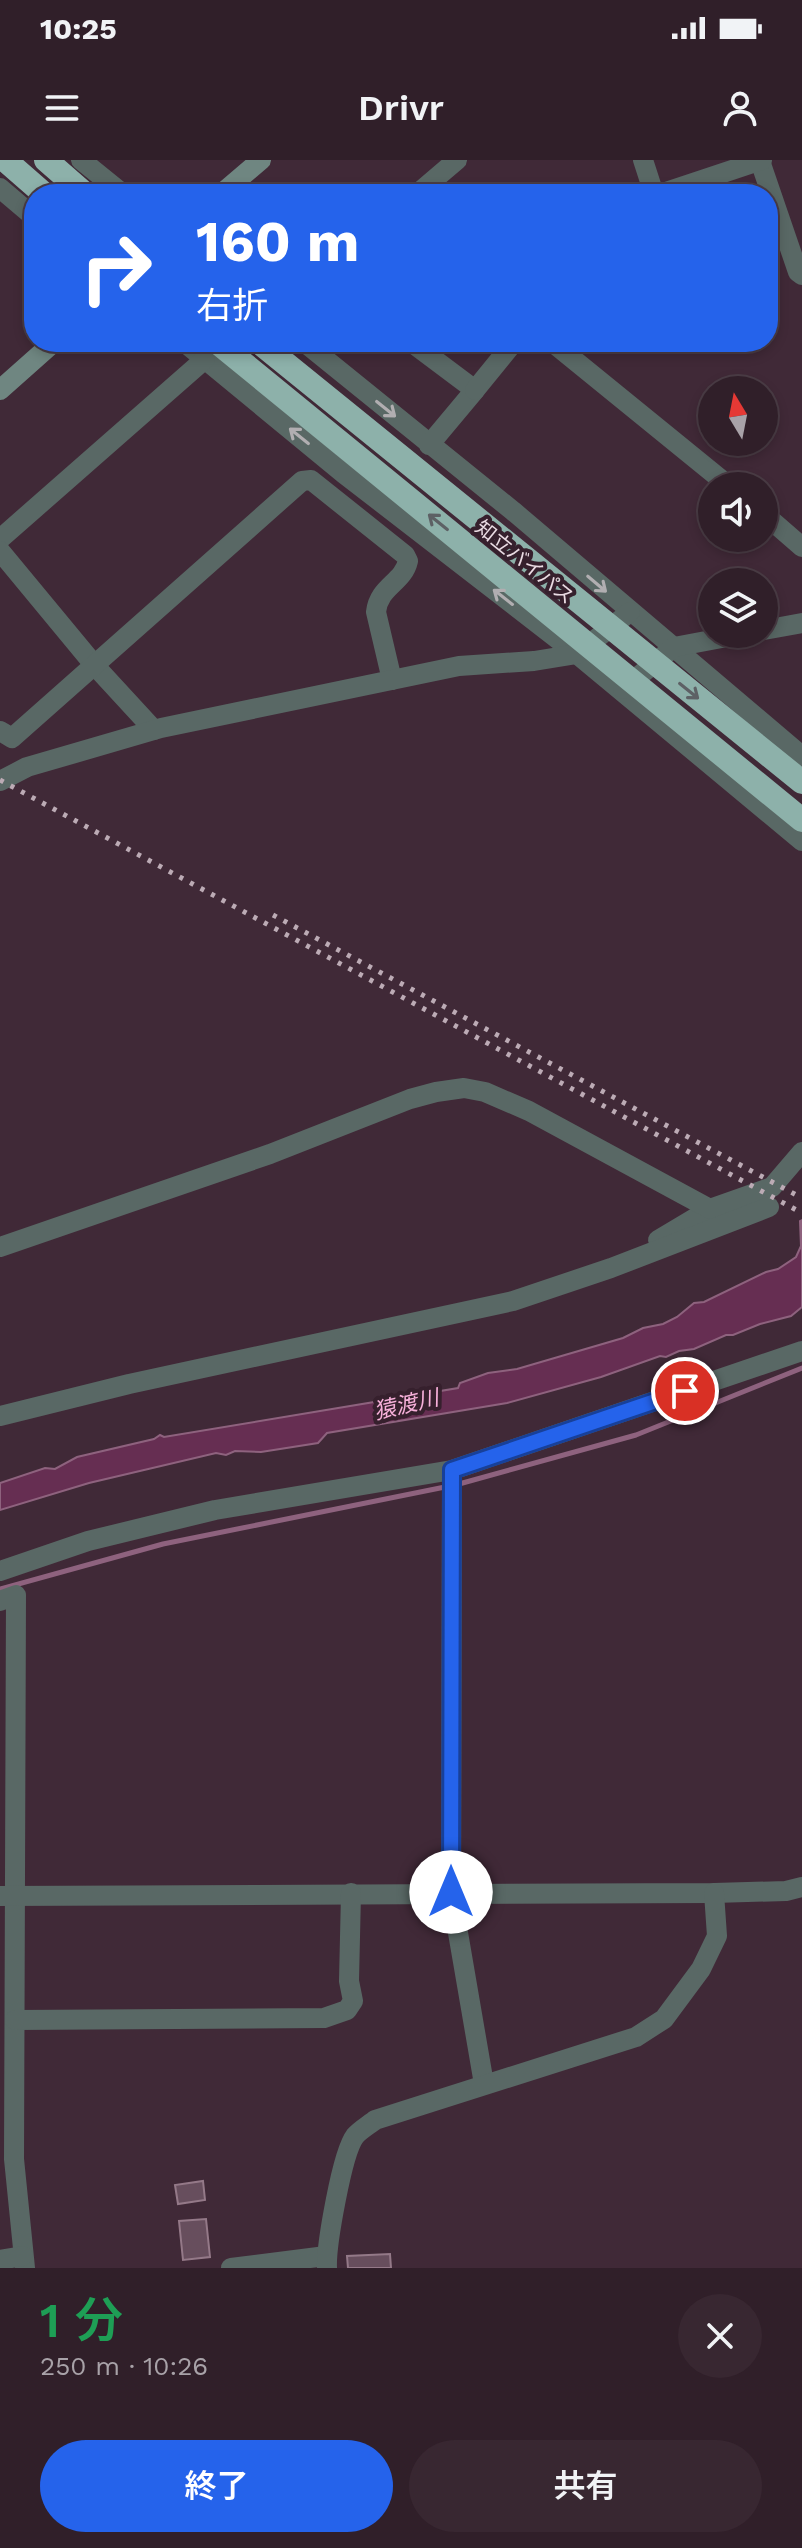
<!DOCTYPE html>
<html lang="ja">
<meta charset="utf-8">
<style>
body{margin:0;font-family:"Work Sans","Noto Sans JP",sans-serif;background:#382731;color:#f1f3f6;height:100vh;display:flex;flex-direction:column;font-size:30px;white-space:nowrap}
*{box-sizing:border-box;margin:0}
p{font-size:26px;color:#a8a2a8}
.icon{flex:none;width:44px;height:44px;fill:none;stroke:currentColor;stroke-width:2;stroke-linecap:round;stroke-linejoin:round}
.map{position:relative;height:2108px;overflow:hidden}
.panel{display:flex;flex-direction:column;background:#301f29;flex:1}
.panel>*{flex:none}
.hud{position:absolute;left:24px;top:24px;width:754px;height:168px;border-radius:32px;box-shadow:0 4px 12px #0003,0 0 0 2px #4b3d46;background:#2563eb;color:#fff;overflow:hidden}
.needle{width:52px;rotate:350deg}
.buttons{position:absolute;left:698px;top:216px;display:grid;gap:16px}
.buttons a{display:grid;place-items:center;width:80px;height:80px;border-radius:50%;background:#301f29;box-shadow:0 4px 12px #0003,0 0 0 2px #4b3d46;font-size:40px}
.pin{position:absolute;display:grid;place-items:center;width:68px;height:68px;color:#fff;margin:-34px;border:4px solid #fff;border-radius:50%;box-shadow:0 2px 8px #0007}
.me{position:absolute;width:88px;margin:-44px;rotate:0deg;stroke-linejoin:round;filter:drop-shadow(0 0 6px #0008)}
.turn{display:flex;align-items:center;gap:28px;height:168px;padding:0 40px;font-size:36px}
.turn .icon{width:104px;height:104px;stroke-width:2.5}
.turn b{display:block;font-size:56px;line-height:68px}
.round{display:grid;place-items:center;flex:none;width:84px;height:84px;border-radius:42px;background:#382731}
.head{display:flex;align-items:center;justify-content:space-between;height:136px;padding:0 40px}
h1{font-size:48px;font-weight:600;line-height:60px;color:#1e9e55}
.action{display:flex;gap:16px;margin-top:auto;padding:16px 40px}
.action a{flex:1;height:92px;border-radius:48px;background:#2563eb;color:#fff;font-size:32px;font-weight:600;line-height:92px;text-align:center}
.action a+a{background:#382731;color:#f1f3f6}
.status{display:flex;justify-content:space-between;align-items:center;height:56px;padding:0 40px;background:#301f29;direction:ltr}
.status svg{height:22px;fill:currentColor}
header{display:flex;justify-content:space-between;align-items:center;height:104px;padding:0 40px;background:#301f29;font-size:36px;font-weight:600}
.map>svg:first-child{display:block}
.water{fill:#662e52;stroke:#8e627e;stroke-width:2}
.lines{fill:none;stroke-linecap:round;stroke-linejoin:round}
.stream{stroke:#8e627e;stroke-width:5}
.building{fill:#674e5d;stroke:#947988;stroke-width:2}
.street{stroke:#596865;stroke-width:20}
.secondary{stroke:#6f8681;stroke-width:20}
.highway{stroke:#8db1aa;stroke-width:24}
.rail{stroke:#bcabb5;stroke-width:5;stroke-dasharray:4 8;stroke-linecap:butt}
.highway-bridge{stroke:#8db1aa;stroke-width:24}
.oneway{stroke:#b1aeb1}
.oneway2{stroke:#5d6165}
.route-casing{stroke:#184099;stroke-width:20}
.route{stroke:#2563eb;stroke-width:14}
.labels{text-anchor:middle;stroke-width:8;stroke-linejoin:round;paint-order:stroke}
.street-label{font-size:20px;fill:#ebdce4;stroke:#36202d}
.water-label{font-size:22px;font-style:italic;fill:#f7b0da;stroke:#36202d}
</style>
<div class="status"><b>10:25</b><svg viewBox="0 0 49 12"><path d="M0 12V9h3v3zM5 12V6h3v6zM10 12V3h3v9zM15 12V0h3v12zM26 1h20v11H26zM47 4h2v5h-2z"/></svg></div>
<header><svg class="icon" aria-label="menu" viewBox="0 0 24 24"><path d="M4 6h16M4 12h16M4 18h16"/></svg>Drivr<svg class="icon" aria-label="person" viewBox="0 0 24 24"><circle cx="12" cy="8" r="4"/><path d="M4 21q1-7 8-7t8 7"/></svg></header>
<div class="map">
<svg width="802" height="2108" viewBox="0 0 802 2108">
<rect width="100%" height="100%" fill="#402937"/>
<polygon class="water" points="802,1060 802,1147 791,1156 760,1164 733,1175 726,1175 694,1189 679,1191 666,1197 660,1196 601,1217 507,1243 327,1273 318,1283 261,1292 235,1291 226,1295 216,1293 89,1323 0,1350 0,1323 45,1308 55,1309 77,1297 154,1279 160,1275 164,1277 458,1228 460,1223 488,1213 517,1209 623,1178 643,1168 663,1164 677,1157 694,1143 704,1142 766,1112 778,1109 796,1097 801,1086 800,1061"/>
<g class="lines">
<g class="stream">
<polyline points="459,1324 636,1275 802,1208"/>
<polyline points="0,1429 163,1384 445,1327"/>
</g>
</g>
<g class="building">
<polygon points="203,2021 205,2040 178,2044 175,2025"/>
<polygon points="206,2059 210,2097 183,2100 179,2061"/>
<polygon points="390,2094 391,2108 348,2108 347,2096"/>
</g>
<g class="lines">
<g class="street">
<polyline points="81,0 123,34"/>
<polyline points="643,0 654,34"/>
<polyline points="760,1 798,112 802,115"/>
<polyline points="0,28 34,57"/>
<polyline points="417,34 457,0"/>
<polyline points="660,34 762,0"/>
<polyline points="184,182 343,313 577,494 802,681"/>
<polyline points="304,182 513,351 802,596"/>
<polyline points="411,182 475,230 429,285"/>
<polyline points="552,182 729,326"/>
<polyline points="475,230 514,182"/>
<polyline points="764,354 802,387"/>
<polyline points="0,379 205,199"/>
<polyline points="0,391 96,507 154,570"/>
<polyline points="764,470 802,463"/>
<polyline points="623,529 674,487 743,474"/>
<path d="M 0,571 L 12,578 L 302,321 L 311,320 L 405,395 L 408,401 C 403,423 379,426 376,452 L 392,520"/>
<polyline points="0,621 27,607 161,568 459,506 534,501 577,494 630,452"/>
<polyline points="658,1080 710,1049"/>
<polyline points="0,1087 270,994 410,939 436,932 464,928 485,932 529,951 710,1049 772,1027 802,992"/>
<polyline points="0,1256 129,1224 513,1141 611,1108 769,1047"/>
<polyline points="452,1310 451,1732 484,1924"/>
<polyline points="0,1411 88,1381 215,1350 452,1310 802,1191"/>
<polyline points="0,1441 16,1435 14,1999 25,2108"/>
<polyline points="0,1736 714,1733 786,1731 802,1727"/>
<polyline points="15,1860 324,1858 347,1850 353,1841 349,1821 351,1733"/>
<polyline points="0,2100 23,2096"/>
<polyline points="231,2108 326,2096"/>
<path d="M 327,2108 C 326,2086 342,1993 355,1976 C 360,1970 369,1965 375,1960 L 636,1877 L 664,1859 L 701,1809 L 717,1776 L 714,1733"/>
</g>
<g class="secondary">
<polyline points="221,34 261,0"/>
<polyline points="0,230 54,182"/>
</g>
<g class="highway">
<polyline points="5,0 44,34"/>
<polyline points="46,0 85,34"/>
</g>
<g class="rail">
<polyline points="0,620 802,1053"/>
<polyline points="273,755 802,1038"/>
</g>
<g class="highway-bridge">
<polyline points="217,182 802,660"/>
<polyline points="259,182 802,622"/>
</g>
</g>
<defs><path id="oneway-shaft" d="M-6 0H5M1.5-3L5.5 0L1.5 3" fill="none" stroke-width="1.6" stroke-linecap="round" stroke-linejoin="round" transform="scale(2)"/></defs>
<g class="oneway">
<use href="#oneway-shaft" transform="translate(386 249) rotate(39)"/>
<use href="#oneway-shaft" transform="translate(299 276) rotate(-141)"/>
<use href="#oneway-shaft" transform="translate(597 424) rotate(40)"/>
<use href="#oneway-shaft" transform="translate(503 437) rotate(-142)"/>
</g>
<g class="oneway2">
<use href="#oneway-shaft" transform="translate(438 362) rotate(-141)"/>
<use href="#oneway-shaft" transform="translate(689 531) rotate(39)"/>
</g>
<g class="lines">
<defs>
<polyline id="route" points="451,1732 452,1310 685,1231"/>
</defs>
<use href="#route" class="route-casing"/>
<use href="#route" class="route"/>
</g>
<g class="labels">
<g class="street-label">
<text transform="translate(525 402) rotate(39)" y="7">知立バイパス</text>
</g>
<g class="water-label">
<text transform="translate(406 1244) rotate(-13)" y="8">猿渡川</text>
</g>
</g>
</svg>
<div class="buttons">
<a><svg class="needle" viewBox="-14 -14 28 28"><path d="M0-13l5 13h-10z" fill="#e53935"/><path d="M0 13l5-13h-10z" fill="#a8a2a8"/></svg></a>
<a><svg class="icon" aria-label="sound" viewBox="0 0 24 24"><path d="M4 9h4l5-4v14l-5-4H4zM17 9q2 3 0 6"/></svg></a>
<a><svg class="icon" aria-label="layers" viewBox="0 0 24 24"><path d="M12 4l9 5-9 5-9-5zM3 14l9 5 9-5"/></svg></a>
</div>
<div class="pin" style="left:685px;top:1231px;background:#d93025"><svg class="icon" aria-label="arrive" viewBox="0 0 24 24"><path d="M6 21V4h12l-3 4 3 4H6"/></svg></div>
<svg class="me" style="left:451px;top:1732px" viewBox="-20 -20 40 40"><circle r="19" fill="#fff"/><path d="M0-13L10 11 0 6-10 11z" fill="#2563eb"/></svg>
<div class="hud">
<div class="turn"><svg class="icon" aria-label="right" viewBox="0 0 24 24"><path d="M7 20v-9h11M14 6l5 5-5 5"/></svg><div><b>160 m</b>右折</div></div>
</div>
</div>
<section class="panel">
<div class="head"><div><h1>1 分</h1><p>250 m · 10:26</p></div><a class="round"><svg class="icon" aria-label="close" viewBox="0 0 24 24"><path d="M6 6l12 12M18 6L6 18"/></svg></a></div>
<div class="action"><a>終了</a><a>共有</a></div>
</section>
